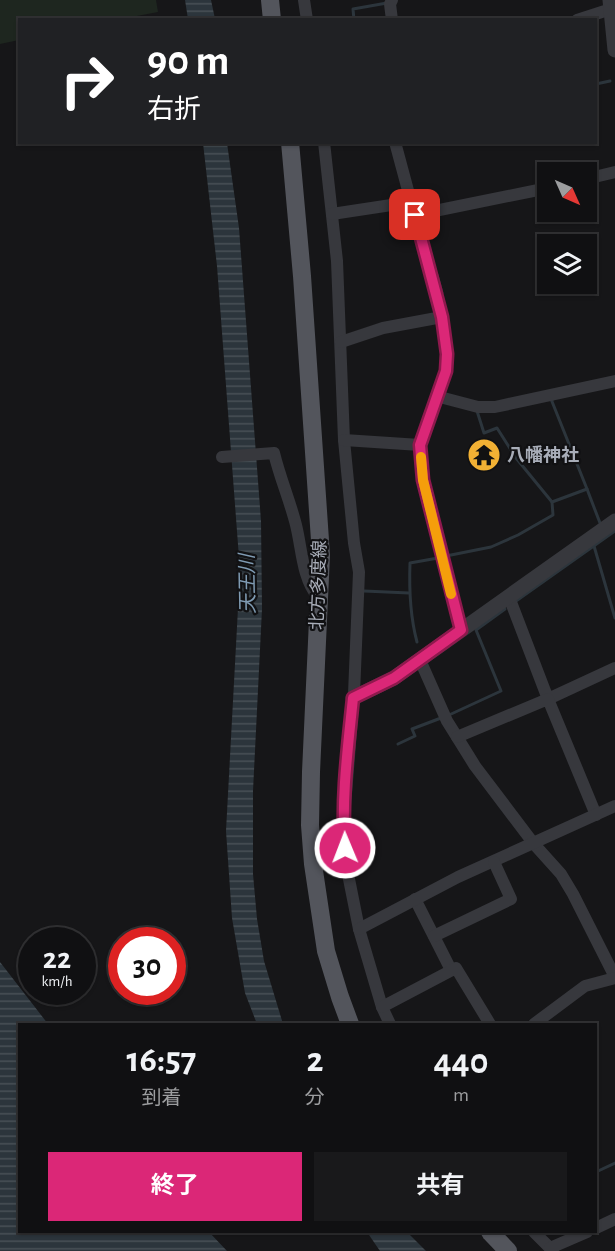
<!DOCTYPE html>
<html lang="ja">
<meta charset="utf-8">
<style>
body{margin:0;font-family:"Alegreya Sans","Noto Sans JP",sans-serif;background:#19191b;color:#f1f3f6;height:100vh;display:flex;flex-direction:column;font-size:22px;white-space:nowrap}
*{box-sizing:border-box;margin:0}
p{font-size:20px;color:#9c9d9f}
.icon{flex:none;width:33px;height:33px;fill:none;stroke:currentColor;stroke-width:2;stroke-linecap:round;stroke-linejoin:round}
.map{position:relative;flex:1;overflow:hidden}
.drawer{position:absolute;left:18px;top:1023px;width:579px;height:210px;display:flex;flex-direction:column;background:#101012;border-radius:0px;box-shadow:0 2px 4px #0004,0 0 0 2px #303032}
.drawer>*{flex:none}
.top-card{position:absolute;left:18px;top:18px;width:579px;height:126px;border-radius:0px;box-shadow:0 2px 4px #0004,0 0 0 2px #303032;background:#202124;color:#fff;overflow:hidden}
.needle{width:39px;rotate:135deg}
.tools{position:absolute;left:537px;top:162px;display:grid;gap:12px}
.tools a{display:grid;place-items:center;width:60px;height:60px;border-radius:0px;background:#101012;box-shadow:0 2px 4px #0004,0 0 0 2px #303032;font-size:30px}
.speed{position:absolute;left:18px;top:927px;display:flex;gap:12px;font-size:30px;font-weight:700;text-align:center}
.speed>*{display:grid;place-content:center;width:78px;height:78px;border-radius:50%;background:#101012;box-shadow:0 2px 4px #0004,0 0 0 2px #303032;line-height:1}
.speed small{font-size:15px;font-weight:400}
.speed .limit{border:9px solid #d22;background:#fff;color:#111}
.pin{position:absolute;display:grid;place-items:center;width:51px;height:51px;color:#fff;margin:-26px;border-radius:12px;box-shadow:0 3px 9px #0006}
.me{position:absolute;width:66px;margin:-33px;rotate:359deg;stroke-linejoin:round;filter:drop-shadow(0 0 4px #0008)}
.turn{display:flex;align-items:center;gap:21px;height:126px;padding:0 30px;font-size:27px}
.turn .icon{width:78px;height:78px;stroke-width:2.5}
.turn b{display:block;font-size:42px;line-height:51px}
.eta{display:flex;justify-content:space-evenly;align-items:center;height:102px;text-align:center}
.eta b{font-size:36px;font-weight:700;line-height:42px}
.action{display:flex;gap:12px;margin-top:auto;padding:12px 30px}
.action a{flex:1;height:69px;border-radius:0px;background:#db2777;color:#fff;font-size:24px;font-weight:700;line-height:69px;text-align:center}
.action a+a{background:#19191b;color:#f1f3f6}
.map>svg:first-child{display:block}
.green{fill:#1e261f}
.water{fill:url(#water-rules)}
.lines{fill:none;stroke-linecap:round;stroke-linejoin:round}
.stream{stroke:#2c353c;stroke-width:3}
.minor{stroke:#37383d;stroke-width:12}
.tertiary{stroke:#37383d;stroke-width:15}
.primary{stroke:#53555c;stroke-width:18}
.route-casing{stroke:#8e194d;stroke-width:15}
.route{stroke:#db2777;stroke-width:10}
.slow{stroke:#f59e0b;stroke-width:10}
.labels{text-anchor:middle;stroke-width:4.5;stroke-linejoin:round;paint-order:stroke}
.poi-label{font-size:18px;font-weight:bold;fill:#a8adb8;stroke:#111113;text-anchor:start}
.street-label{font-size:18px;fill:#a8adb8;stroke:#111113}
.water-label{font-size:20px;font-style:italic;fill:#7f9bb3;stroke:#111113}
</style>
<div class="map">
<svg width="615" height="1251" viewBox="0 0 615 1251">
<defs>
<pattern id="water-rules" width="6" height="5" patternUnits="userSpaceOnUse" patternTransform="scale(1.5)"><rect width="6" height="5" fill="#2c353c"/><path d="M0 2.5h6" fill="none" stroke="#485056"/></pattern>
</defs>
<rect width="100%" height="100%" fill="#161618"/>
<polygon class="green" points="0,0 156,0 158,12 121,19 20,20 19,40 0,44"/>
<g class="water">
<polygon points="185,0 211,0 215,19 188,19"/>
<polygon points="203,143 227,143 239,228 261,521 262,609 253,791 253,874 257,919 264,961 283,1024 257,1024 245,993 232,918 226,831 240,571 217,266"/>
<polygon points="0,962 48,1024 20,1024 20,1232 209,1232 227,1251 0,1251"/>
<polygon points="367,1232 407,1232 426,1251 380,1251"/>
</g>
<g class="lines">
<g class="stream">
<polyline points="354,20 353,9 387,3"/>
<polyline points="596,84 610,81"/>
<polyline points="437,275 442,293"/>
<polyline points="477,411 484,433 497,428 516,458 552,502"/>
<polyline points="587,489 600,523"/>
<polyline points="594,546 615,618"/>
<polyline points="446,556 491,547 518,535 553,515 552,502 587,489 551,399 553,399"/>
<polyline points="364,591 409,593"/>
<polyline points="516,601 615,531"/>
<path d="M 417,642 C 410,616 409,590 410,563 L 438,558"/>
<polyline points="449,715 501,691 476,630 505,609"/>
<polyline points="398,744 415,736 412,729 441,718"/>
<polyline points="596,1172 615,1163"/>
</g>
<g class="minor">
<polyline points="304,0 307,20"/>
<polyline points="392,0 390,4 392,20"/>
<polyline points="577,20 611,9"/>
<polyline points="324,142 337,261 344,440 354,543 359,572 354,694 343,831 346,864 359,929 382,1007 390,1024"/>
<polyline points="395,142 442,317 447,354 446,371 420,445 423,480 461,630"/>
<polyline points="586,179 615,172"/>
<polyline points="332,214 411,202"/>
<polyline points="415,215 548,188"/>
<polyline points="341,342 383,328 442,317"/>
<polyline points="436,396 478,407 495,407 615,381"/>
<polyline points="344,440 420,445"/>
<path d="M 222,457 L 274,453 C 280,478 290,501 296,525 C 302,549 302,578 318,597"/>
<polyline points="509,597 548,699 615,668"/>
<polyline points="420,660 447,721 457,737 475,766 534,844 561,874 573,894 615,977"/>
<polyline points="457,737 548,699 596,815"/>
<polyline points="415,899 451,970"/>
<polyline points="359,929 458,877 615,806"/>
<polyline points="434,936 511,899 494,862"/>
<polyline points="382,1007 456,968 490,1024"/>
<polyline points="534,1024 585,986 615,978"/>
<polyline points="596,1228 615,1219"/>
<polyline points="534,1232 553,1251"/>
<polyline points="550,1248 587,1232"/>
</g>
<g class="tertiary">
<polyline points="610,0 615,50"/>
<polyline points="353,698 394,678 615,521"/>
</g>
<g class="primary">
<polyline points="270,0 272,20"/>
<polyline points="290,142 302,276 321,555 311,772 310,825 313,864 326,951 340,997 350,1024"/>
<polyline points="490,1232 508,1251"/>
</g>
</g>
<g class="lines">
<defs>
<path id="route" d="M 345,848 C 341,799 348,747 353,698 L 394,678 L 461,630 L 423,480 L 420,445 L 446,371 L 447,354 L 442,317 L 415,215"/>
</defs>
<use href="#route" class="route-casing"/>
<use href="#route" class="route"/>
<polyline class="slow" points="421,457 423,480 451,594"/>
</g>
<defs>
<symbol id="temple-disc" viewBox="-11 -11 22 22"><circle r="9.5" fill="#f2b134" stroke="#111113"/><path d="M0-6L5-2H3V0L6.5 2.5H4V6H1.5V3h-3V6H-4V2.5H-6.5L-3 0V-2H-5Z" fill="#111"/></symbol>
</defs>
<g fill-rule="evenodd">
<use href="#temple-disc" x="465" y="436" width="38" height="38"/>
</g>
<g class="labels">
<g class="poi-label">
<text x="507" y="461">八幡神社</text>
</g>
<g class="street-label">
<text transform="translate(318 585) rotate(-88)" y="6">北方多度線</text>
</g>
<g class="water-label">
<text transform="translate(247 584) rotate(-91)" y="7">天王川</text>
</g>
</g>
</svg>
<div class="tools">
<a><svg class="needle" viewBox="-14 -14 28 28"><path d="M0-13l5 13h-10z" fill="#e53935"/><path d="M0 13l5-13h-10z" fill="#9c9d9f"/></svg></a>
<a><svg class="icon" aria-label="layers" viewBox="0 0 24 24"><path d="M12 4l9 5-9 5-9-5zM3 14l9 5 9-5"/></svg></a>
</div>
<div class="speed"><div>22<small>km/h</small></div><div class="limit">30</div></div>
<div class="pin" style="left:415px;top:215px;background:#d93025"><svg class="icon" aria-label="arrive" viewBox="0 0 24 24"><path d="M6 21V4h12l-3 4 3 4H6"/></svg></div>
<svg class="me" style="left:345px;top:848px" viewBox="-20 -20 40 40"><circle r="17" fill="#db2777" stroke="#fff" stroke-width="3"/><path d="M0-11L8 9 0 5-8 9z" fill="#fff"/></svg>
<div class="top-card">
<div class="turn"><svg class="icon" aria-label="right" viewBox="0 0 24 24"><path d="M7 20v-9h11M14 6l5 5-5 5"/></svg><div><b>90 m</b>右折</div></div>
</div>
<section class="drawer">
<div class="eta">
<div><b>16:57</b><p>到着</p></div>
<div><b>2</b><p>分</p></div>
<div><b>440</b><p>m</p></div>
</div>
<div class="action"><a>終了</a><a>共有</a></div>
</section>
</div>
